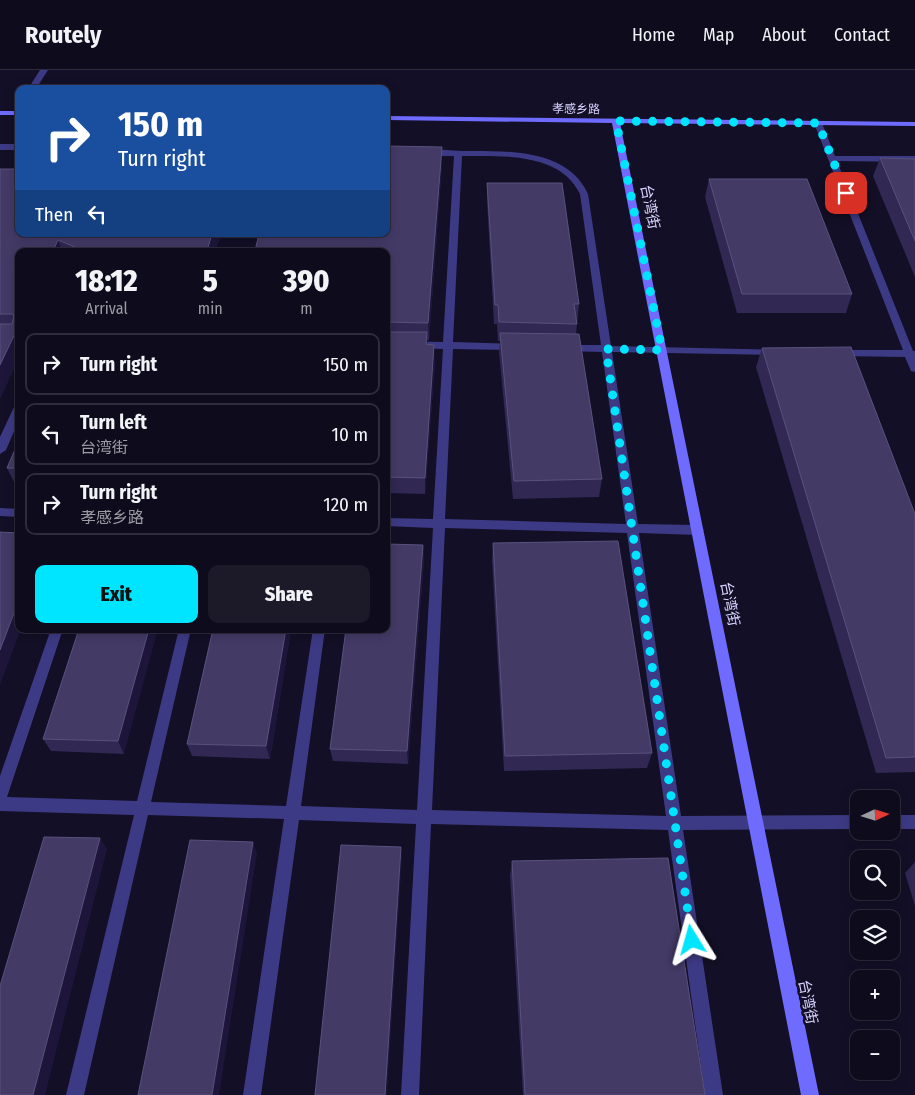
<!DOCTYPE html>
<meta charset="utf-8">
<style>
body{margin:0;font-family:"Fira Sans Condensed","Noto Sans SC",sans-serif;background:#1c1929;color:#f1f3f6;height:100vh;display:flex;flex-direction:column;font-size:19px;white-space:nowrap}
*{box-sizing:border-box;margin:0}
p{font-size:16px;color:#9b9ba3}
.icon{flex:none;width:28px;height:28px;fill:none;stroke:currentColor;stroke-width:2;stroke-linecap:round;stroke-linejoin:round}
.map{position:relative;flex:1;overflow:hidden}
.details{position:absolute;left:15px;top:178px;width:375px;height:385px;display:flex;flex-direction:column;background:#0e0b1c;border-radius:10px;box-shadow:0 2px 12px #0003,0 0 0 1px #2e2b3b}
.details>*{flex:none}
.banner{position:absolute;left:15px;top:15px;width:375px;height:152px;border-radius:10px;box-shadow:0 2px 12px #0003,0 0 0 1px #2e2b3b;background:#1a4fa0;color:#fff;overflow:hidden}
.needle{width:32px;rotate:86deg}
.fabs{position:absolute;left:850px;top:720px;display:grid;gap:10px}
.fabs a{display:grid;place-items:center;width:50px;height:50px;border-radius:10px;background:#0e0b1c;box-shadow:0 2px 12px #0003,0 0 0 1px #2e2b3b;font-size:25px}
.pin{position:absolute;display:grid;place-items:center;width:42px;height:42px;color:#fff;margin:-21px;border-radius:10px;box-shadow:0 2px 8px #0006}
.me{position:absolute;width:55px;margin:-28px;rotate:352deg;stroke-linejoin:round;filter:drop-shadow(0 0 4px #0008)}
.turn{display:flex;align-items:center;gap:18px;height:105px;padding:0 20px;font-size:22px}
.turn .icon{width:65px;height:65px;stroke-width:2.5}
.turn b{display:block;font-size:35px;line-height:42px}
.then{display:flex;align-items:center;height:48px;padding:0 20px;background:#0003;gap:10px;font-size:19px}
.eta{display:flex;justify-content:space-evenly;align-items:center;height:85px;text-align:center}
.eta b{font-size:30px;font-weight:800;line-height:35px}
.button{display:flex;gap:10px;margin-top:auto;padding:10px 20px}
.button a{flex:1;height:58px;border-radius:10px;background:#00e5ff;color:#111;font-size:20px;font-weight:800;line-height:58px;text-align:center}
.button a+a{background:#1c1929;color:#f1f3f6}
ul{padding:0;list-style:none}
li{display:flex;align-items:center;gap:15px;height:62px;margin:0 10px 8px;padding:0 10px;border:2px solid #2e2b3b;border-radius:10px}
li div{flex:1}
li b{display:block;font-size:19px}
li em{font-style:normal}
header{display:flex;align-items:center;gap:30px;box-sizing:border-box;height:70px;padding:0 25px;background:#0e0b1c;border-bottom:1px solid #2e2b3b}
header strong{font-size:24px}
nav{display:flex;gap:28px;margin-inline-start:auto;font-size:18px}
.map>svg:first-child{display:block}
.lines{fill:none;stroke-linecap:round;stroke-linejoin:round}
.lane{fill:#3d3a85;fill-rule:evenodd}
.street{fill:#3d3a85;fill-rule:evenodd}
.secondary{fill:#6f6bff;fill-rule:evenodd}
.wall{fill:#312854}
.shaded-wall{fill:#1d163a}
.building{fill:#433a66;stroke:#5a527e}
.route{stroke:#00e5ff;stroke-width:9;stroke-dasharray:0 16.2}
.labels{text-anchor:middle;stroke-width:5;stroke-linejoin:round;paint-order:stroke}
.far-street-label{font-size:12px;fill:#d9d4ff;stroke:#130f26}
.street-label{font-size:15px;fill:#d9d4ff;stroke:#130f26}
</style>
<header>
<strong>Routely</strong>
<nav><a>Home</a><a>Map</a><a>About</a><a>Contact</a></nav>
</header>
<div class="map">
<svg width="915" height="1025" viewBox="0 0 915 1025">
<rect width="100%" height="100%" fill="#130f26"/>
<g class="lines">
<g class="lane">
<polygon points="815,51 822,53 835,86 915,86 915,92 837,91 913,281 915,281 915,302 911,301 905,287 838,286 833,283 838,280 903,280 814,53"/>
<rect x="0" y="74" width="19" height="6"/>
<path d="M 423,81 C 438,78 454,81 469,81 C 511,81 568,80 588,124 L 611,276 L 782,280 L 783,282 L 778,285 L 612,282 L 638,454 L 698,455 L 704,460 L 698,465 L 639,463 L 681,746 L 859,745 L 859,759 L 683,760 L 723,1025 L 705,1025 L 668,760 L 431,754 L 419,1025 L 401,1025 L 416,754 L 299,750 L 261,1025 L 243,1025 L 284,749 L 148,745 L 84,1025 L 66,1025 L 134,745 L 0,741 L 0,706 L 51,559 L 63,559 L 7,727 L 137,731 L 179,559 L 191,559 L 151,732 L 286,736 L 313,559 L 325,559 L 301,736 L 417,740 L 433,458 L 386,456 L 386,448 L 433,449 L 443,279 L 386,277 L 386,271 L 443,272 L 454,86 L 426,86 L 423,85 ZM 462,86 C 501,86 560,82 580,124 L 601,275 L 565,275 L 560,278 L 565,281 L 602,282 L 626,454 L 445,449 L 453,279 L 515,280 L 520,277 L 515,274 L 453,272 ZM 445,458 L 627,463 L 666,746 L 432,740 Z"/>
<polygon points="19,333 19,350 6,380 0,384 0,367 14,337"/>
<polygon points="0,438 19,439 19,447 0,446"/>
<rect x="891" y="745" width="24" height="14"/>
</g>
<polygon class="street" points="40,0 48,0 36,19 28,19"/>
<g class="secondary">
<rect x="0" y="41" width="19" height="4"/>
<polygon points="386,46 915,52 915,56 620,53 819,1025 801,1025 612,53 386,50"/>
</g>
</g>
<g class="wall">
<polygon points="442,77 442,94 429,270 427,270 428,274 435,292 425,424 386,423 386,181"/>
<polygon points="880,88 915,89 915,207 873,106"/>
<polygon points="0,99 221,164 215,181 19,181 19,287 0,328"/>
<polygon points="709,109 852,224 846,243 737,243 705,127"/>
<polygon points="487,113 579,234 576,264 602,409 599,427 513,429 499,282 500,271 498,271 497,254 494,254 487,131"/>
<polygon points="762,278 915,444 915,702 876,703 756,297"/>
<polygon points="19,370 19,414 15,414 7,398"/>
<polygon points="493,473 652,683 647,698 504,701 492,491"/>
<polygon points="423,475 424,489 408,694 333,691 330,679"/>
<polygon points="79,559 124,684 51,681 43,669"/>
<polygon points="291,559 270,689 192,686 187,674"/>
<polygon points="512,791 705,1025 523,1025 510,805"/>
<polygon points="915,792 915,836 905,803"/>
</g>
<g class="shaded-wall">
<polygon points="442,77 442,94 429,270 428,253"/>
<polygon points="212,164 221,164 215,181 207,181"/>
<polygon points="58,170 62,181 53,181"/>
<polygon points="19,255 19,287 0,328 0,295"/>
<polygon points="434,275 435,292 425,424 425,408"/>
<polygon points="423,475 424,489 408,694 407,681"/>
<polygon points="19,530 19,559 21,559 0,615 0,580"/>
<polygon points="149,559 158,559 124,684 118,671"/>
<polygon points="286,559 291,559 270,689 266,676"/>
<polygon points="100,768 107,779 45,1025 33,1025"/>
<polygon points="253,772 257,784 219,1025 212,1025"/>
<polygon points="401,777 402,788 387,1025 385,1025"/>
</g>
<g class="building">
<polygon points="386,76 442,77 428,253 386,252 386,181 255,181 259,164 386,164"/>
<polygon points="880,88 915,89 915,171"/>
<polygon points="0,99 19,99 19,164 212,164 207,181 84,181 58,170 53,181 19,181 19,255 0,295 0,254 12,254 14,246 12,244 0,244"/>
<polygon points="709,109 807,109 852,224 742,224"/>
<polygon points="487,113 562,113 579,234 574,234 577,254 499,252 498,235 495,235"/>
<polygon points="386,262 427,262 426,274 434,275 425,408 386,407"/>
<polygon points="500,263 579,264 602,409 514,411"/>
<polygon points="851,277 915,444 915,687 886,688 762,278"/>
<polygon points="19,370 19,398 7,398"/>
<polygon points="0,462 19,463 19,530 0,580"/>
<polygon points="618,471 652,683 505,686 493,473"/>
<polygon points="386,474 423,475 407,681 330,679 346,559 386,559"/>
<polygon points="79,559 149,559 118,671 43,669"/>
<polygon points="213,559 286,559 266,676 187,674"/>
<polygon points="44,767 100,768 33,1025 0,1025 0,916"/>
<polygon points="190,770 253,772 212,1025 138,1025"/>
<polygon points="341,775 401,777 385,1025 315,1025"/>
<polygon points="668,788 705,1025 525,1025 512,791"/>
</g>
<g class="lines">
<polyline class="route" points="692,870 606,279 662,280 616,51 818,53 846,123"/>
</g>
<g class="labels">
<g class="far-street-label">
<text transform="translate(576 39) rotate(1)" y="4">孝感乡路</text>
</g>
<g class="street-label">
<text transform="translate(650 137) rotate(79)" y="5">台湾街</text>
<text transform="translate(730 534) rotate(79)" y="5">台湾街</text>
<text transform="translate(808 932) rotate(79)" y="5">台湾街</text>
</g>
</g>
</svg>
<div class="fabs">
<a><svg class="needle" viewBox="-14 -14 28 28"><path d="M0-13l5 13h-10z" fill="#e53935"/><path d="M0 13l5-13h-10z" fill="#9b9ba3"/></svg></a>
<a><svg class="icon" aria-label="search" viewBox="0 0 24 24"><circle cx="10" cy="10" r="6"/><path d="M15 15l6 6"/></svg></a>
<a><svg class="icon" aria-label="layers" viewBox="0 0 24 24"><path d="M12 4l9 5-9 5-9-5zM3 14l9 5 9-5"/></svg></a>
<a>+</a>
<a>−</a>
</div>
<div class="pin" style="left:846px;top:123px;background:#d93025"><svg class="icon" aria-label="arrive" viewBox="0 0 24 24"><path d="M6 21V4h12l-3 4 3 4H6"/></svg></div>
<svg class="me" style="left:692px;top:870px" viewBox="-20 -20 40 40"><path d="M0-17L14 15 0 8-14 15z" fill="#00e5ff" stroke="#fff" stroke-width="4"/></svg>
<div class="banner">
<div class="turn"><svg class="icon" aria-label="right" viewBox="0 0 24 24"><path d="M7 20v-9h11M14 6l5 5-5 5"/></svg><div><b>150 m</b>Turn right</div></div>
<div class="then">Then<svg class="icon" aria-label="left" viewBox="0 0 24 24"><path d="M17 20v-9H6M10 6l-5 5 5 5"/></svg></div>
</div>
<section class="details">
<div class="eta">
<div><b>18:12</b><p>Arrival</p></div>
<div><b>5</b><p>min</p></div>
<div><b>390</b><p>m</p></div>
</div>
<ul>
<li><svg class="icon" aria-label="right" viewBox="0 0 24 24"><path d="M7 20v-9h11M14 6l5 5-5 5"/></svg><div><b>Turn right</b></div><em>150 m</em></li>
<li><svg class="icon" aria-label="left" viewBox="0 0 24 24"><path d="M17 20v-9H6M10 6l-5 5 5 5"/></svg><div><b>Turn left</b><p>台湾街</p></div><em>10 m</em></li>
<li><svg class="icon" aria-label="right" viewBox="0 0 24 24"><path d="M7 20v-9h11M14 6l5 5-5 5"/></svg><div><b>Turn right</b><p>孝感乡路</p></div><em>120 m</em></li>
</ul>
<div class="button"><a>Exit</a><a>Share</a></div>
</section>
</div>
